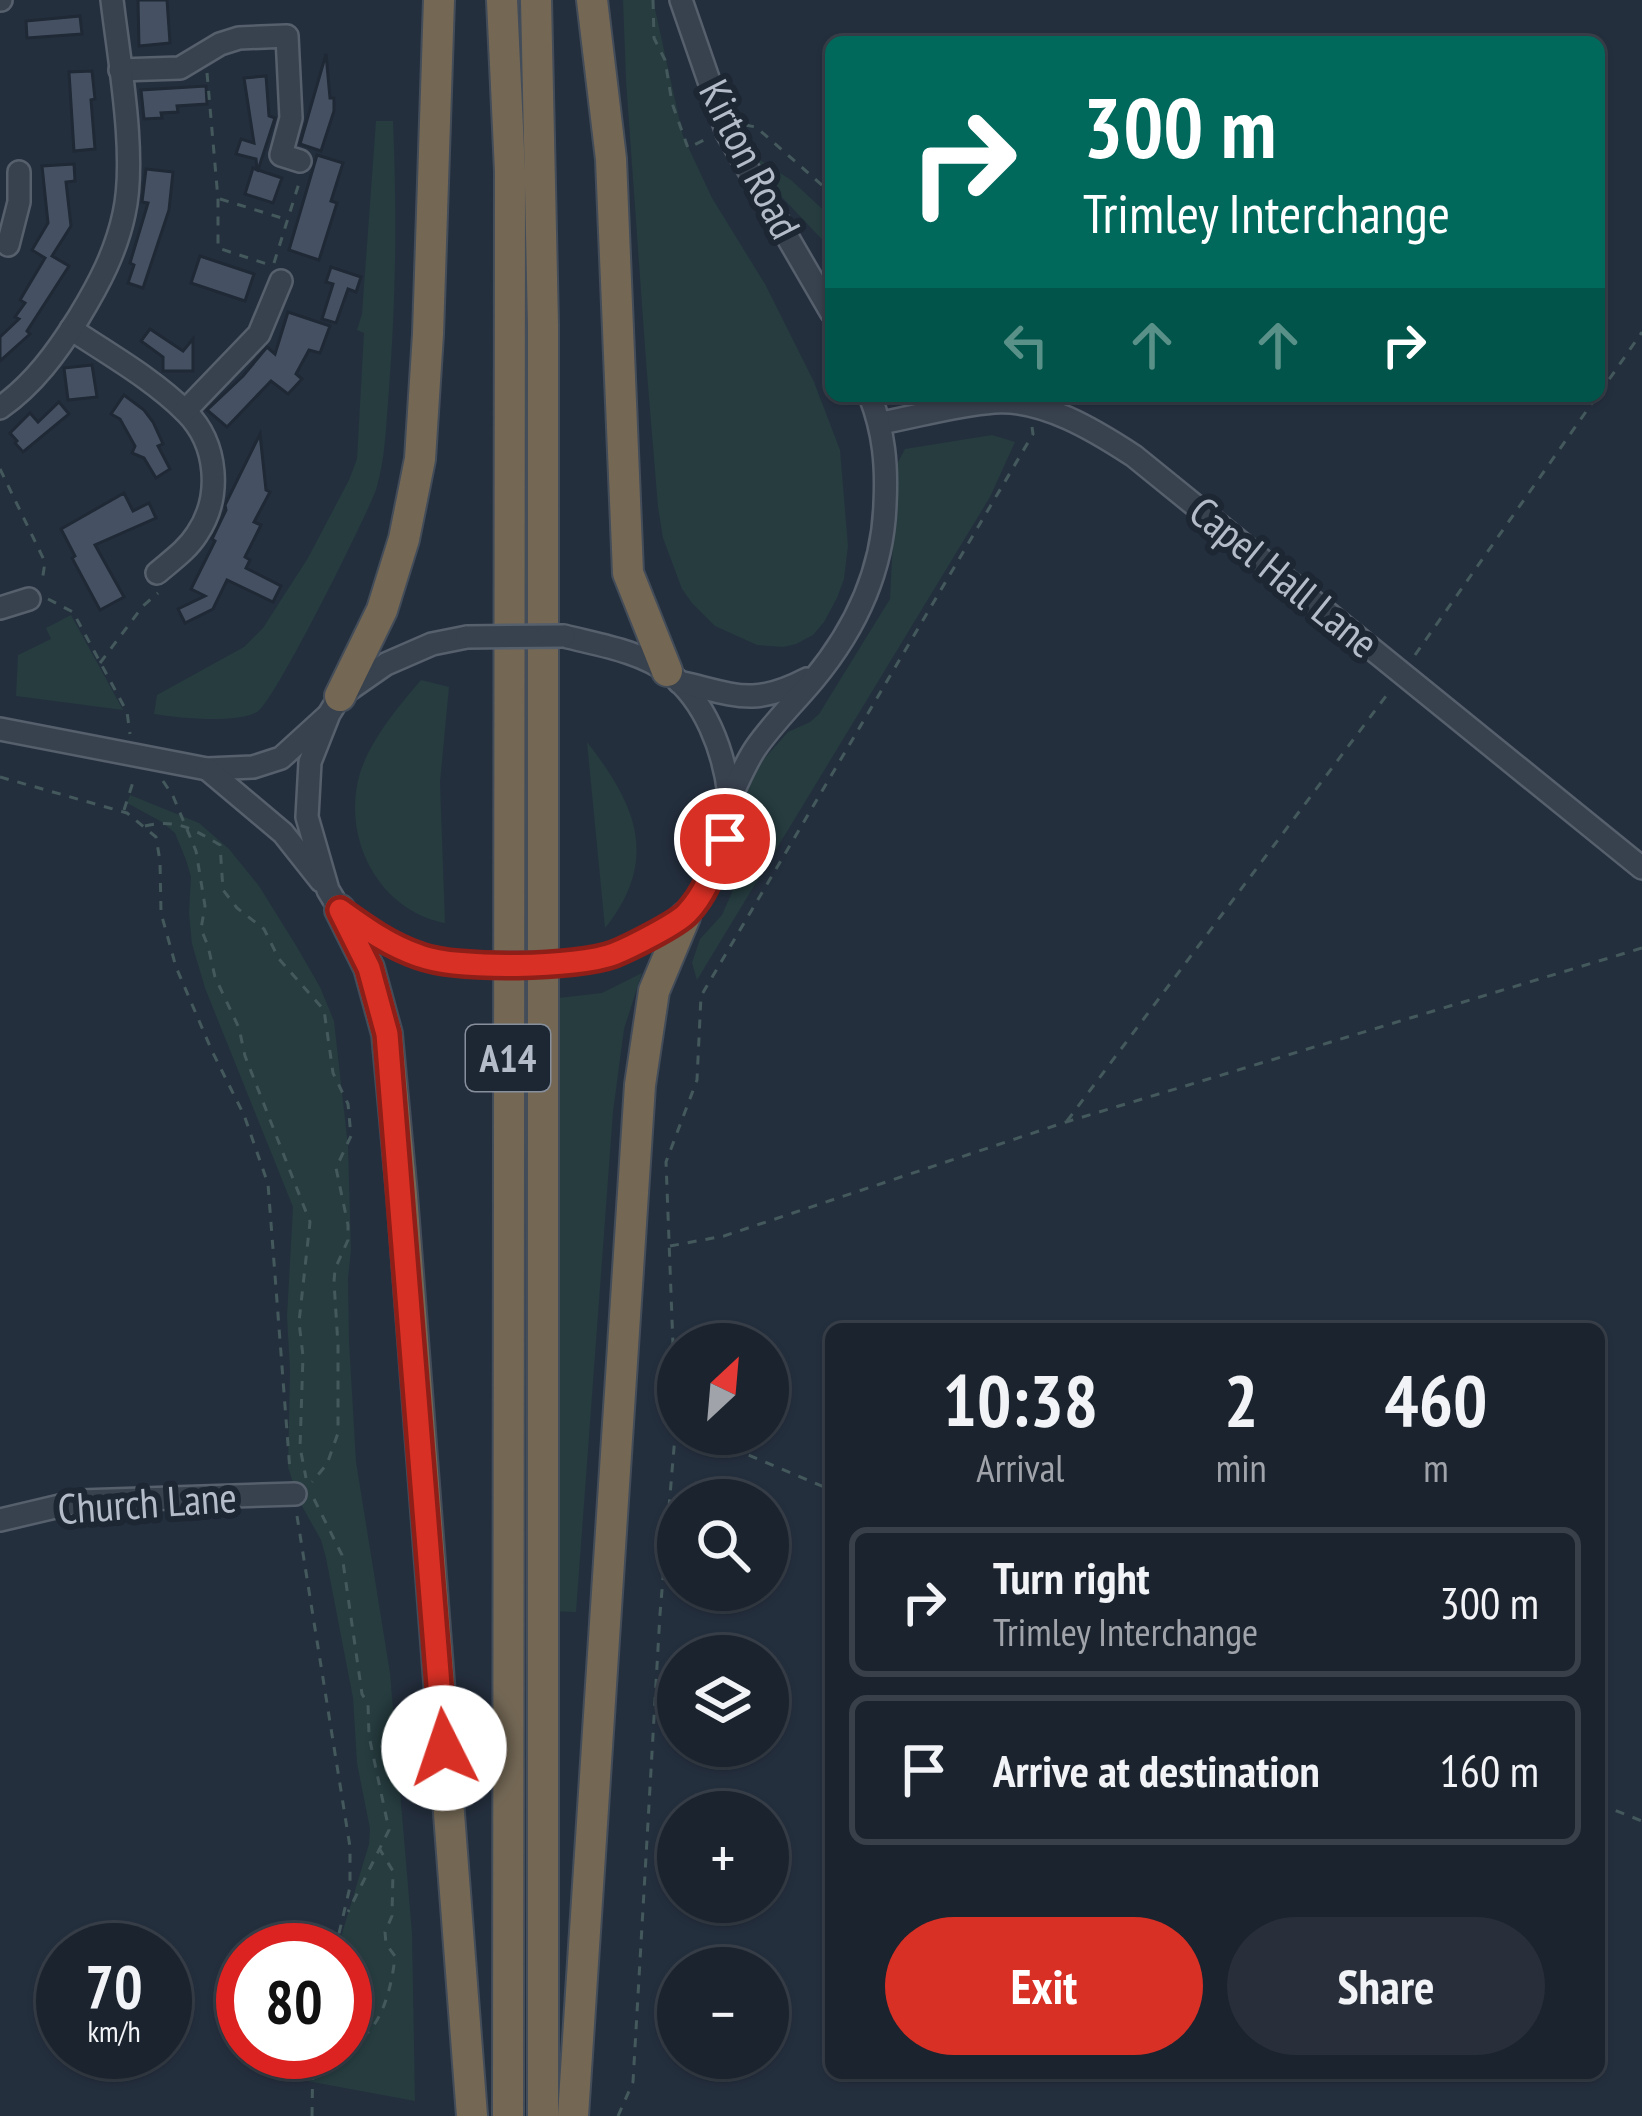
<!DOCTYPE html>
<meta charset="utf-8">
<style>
body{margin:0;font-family:"PT Sans Narrow",sans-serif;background:#282f3a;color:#f1f3f6;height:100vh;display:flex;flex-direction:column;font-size:45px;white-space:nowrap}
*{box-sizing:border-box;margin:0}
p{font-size:39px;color:#a0a4aa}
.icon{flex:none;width:66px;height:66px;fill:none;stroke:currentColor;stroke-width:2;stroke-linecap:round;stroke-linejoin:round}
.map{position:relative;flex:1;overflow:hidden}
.side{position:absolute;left:825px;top:1323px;width:780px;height:756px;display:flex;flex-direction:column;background:#1b232e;border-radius:18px;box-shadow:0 3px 9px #0004,0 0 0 3px #39404a}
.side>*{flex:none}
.hud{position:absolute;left:825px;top:36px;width:780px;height:366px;border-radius:18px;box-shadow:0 3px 9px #0004,0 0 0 3px #39404a;background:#00695c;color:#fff;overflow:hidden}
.needle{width:78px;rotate:26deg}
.buttons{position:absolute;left:657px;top:1323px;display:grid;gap:24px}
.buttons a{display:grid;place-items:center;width:132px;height:132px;border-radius:50%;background:#1b232e;box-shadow:0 3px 9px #0004,0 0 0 3px #39404a;font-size:60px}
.speed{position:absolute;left:36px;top:1923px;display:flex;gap:24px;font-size:60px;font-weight:700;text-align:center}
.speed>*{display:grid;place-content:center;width:156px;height:156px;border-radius:50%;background:#1b232e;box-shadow:0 3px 9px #0004,0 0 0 3px #39404a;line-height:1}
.speed small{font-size:30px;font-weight:400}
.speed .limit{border:18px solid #d22;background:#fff;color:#111}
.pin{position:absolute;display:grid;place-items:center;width:102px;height:102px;color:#fff;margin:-51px;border:6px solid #fff;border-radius:50%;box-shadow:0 3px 12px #0007}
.me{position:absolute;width:132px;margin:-66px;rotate:356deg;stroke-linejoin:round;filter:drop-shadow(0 0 9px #0008)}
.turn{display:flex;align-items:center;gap:42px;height:252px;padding:0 60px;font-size:54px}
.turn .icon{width:156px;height:156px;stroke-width:2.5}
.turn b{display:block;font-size:84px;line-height:102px}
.lanes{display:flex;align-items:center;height:114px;padding:0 60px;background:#0003;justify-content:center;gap:60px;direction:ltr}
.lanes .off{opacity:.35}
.eta{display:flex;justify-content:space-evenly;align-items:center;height:204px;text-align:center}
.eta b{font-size:72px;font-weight:800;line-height:84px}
.primary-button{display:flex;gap:24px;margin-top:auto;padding:24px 60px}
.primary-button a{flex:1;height:138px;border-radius:72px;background:#d93025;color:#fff;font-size:48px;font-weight:800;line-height:138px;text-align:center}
.primary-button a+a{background:#282f3a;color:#f1f3f6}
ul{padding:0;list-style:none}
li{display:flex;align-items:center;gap:36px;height:150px;margin:0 24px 18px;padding:0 36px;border:6px solid #39404a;border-radius:18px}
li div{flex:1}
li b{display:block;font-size:45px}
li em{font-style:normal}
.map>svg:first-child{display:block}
.green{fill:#263c3f}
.building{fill:#455162;stroke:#1f2835;stroke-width:3}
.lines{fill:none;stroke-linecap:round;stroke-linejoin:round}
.minor-casing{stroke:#565f6c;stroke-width:26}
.highway-casing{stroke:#434c59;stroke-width:34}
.path{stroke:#44595c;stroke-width:3;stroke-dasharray:9 9;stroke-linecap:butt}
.minor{stroke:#38414e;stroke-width:21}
.highway{stroke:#746855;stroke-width:30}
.minor-bridge-casing{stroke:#565f6c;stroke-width:26;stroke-linecap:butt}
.minor-bridge{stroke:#38414e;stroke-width:21}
.route-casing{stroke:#8d1f18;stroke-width:30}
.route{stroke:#d93025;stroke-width:21}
.labels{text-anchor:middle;stroke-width:12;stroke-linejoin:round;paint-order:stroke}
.shield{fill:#1d2633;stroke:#878f9c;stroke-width:3}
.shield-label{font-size:39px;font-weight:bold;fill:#b4bcc9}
.street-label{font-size:42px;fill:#b4bcc9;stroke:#1d2633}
</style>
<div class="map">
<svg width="1642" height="2116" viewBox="0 0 1642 2116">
<rect width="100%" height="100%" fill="#242f3e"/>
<g class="green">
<polygon points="623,0 653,0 683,136 712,198 765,284 814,382 840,450 848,546 844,579 837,598 824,622 813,635 796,644 783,647 757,645 715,626 692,603 682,589 663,538 658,507 646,361 626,81"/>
<path d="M 376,121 L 393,121 C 397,211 396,299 389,389 C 386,422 386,457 376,490 C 365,519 274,703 257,712 C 236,724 178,718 154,714 L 157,695 L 244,647 L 263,628 L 308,558 L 349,480 L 357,459 L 364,333 L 357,330 L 362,314 Z"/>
<polygon points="757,158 791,180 831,217 831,249 762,176"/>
<polygon points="992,435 1015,442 990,497 697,980 692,963 700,939 722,915 742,869 747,787 762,761 788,732 810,722 819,714 890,599 897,464 905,449"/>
<polygon points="71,615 123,710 16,696 18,655 51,639 46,628"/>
<path d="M 421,680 L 449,687 L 440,782 L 445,923 C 378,910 341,837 360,773 C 371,739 398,707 421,680 Z"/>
<path d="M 587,742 C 636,805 660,859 605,928 Z"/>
<polygon points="130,795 199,823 229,849 259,886 297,947 320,987 334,1021 348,1146 351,1250 348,1278 349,1341 356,1462 390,1673 412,1933 415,2101 307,2081 310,2052 345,2052 345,1950 337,1950 369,1844 370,1829 357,1763 353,1698 326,1558 321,1540 298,1499 288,1467 290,1370 287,1316 293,1207 205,988 192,944 189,913 191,877 186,860 175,833 162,822 127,803"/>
<polygon points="642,973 624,1029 613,1112 576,1612 549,1611 549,999 602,993"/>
</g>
<g class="building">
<polygon points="138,0 167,0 170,43 139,46"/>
<polygon points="80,16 82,34 27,38 26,21"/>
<polygon points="326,54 330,98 334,98 334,111 321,151 300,144"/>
<polygon points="92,71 95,99 91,100 95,149 74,151 69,72"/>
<polygon points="266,76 269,116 275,118 258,170 282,178 273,203 245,194 253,168 257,170 256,159 236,154 241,139 254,143 244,78"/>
<polygon points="206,86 207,104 177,106 178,112 161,113 162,118 144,119 141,90"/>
<polygon points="317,155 343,163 331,201 337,203 319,260 289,250"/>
<polygon points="74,164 75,181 66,182 71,226 52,256 69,266 27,331 30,334 0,361 0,337 19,319 15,317 25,303 20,300 45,258 32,250 48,223 42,166"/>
<polygon points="146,169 173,172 169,210 143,288 128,283 134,265 130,263 148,203 142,202"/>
<polygon points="200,256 254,274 245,301 191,283"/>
<polygon points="331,267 361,277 356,292 348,289 336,323 322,319 333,284 326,282"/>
<polygon points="288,312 330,326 320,353 309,350 296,374 302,379 288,394 271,381 227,427 207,410 243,376 267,347 275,354"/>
<polygon points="150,329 183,351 193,339 193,371 163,371 163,357 141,341"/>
<polygon points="92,365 97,397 68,400 64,368"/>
<polygon points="124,395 144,410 153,422 163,444 158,446 170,469 156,478 144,458 132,453 135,446 120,419 111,414"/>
<polygon points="59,402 69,414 23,452 15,443 17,441 10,433 30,413 38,422"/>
<polygon points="260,434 266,490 270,492 254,522 261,525 245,557 250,560 246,568 281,586 273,602 227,580 213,609 185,623 178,609 205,596 191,589 215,541 212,539 226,510 225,505"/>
<polygon points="124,493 133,511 149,503 156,518 95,545 124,597 100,610 72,558 75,556 61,529"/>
</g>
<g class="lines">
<defs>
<g id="minor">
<polyline points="0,0 1,0"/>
<polyline points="681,0 727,133 831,312"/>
<polyline points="120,70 180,68 220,44 239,38 287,36 291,118 281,155 300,161"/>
<polyline points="8,245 19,202 19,172"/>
<path d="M 71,329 C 110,355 153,379 186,412 C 218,444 222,497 197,534 C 187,550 171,561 157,573"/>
<path d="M 0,408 C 34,384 57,352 79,317 C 99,284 116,252 124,214 C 137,157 119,60 112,0"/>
<polyline points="185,411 259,334 281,281"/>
<path d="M 881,423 C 918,416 956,405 994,402 C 1042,398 1096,431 1134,456 L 1642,868"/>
<polyline points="0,608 29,599"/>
<path d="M 564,636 C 599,645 640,651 669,673 C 705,700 724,751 729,795 C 733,830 711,890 686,915 C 676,924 627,950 613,955 C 599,960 582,961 567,963"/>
<path d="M 679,682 C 736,695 753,707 807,679"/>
<polyline points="0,729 207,769 253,767 281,758 326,717"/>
<polyline points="207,769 283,833 321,881"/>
<path d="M 730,798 C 738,782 745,764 755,749 C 772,724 795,702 814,679 C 856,628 883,570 885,504 C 887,465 884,432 870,396"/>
<polyline points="466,964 424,958 382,939 340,910 328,890 307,817 310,762 329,714 340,696 386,664 432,644 467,637"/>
<polyline points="0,1520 81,1501 295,1494"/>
</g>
<g id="highway">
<polyline points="502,0 510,171 508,2116"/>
<polyline points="536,0 543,325 543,2116"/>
<polyline points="592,0 611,159 628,573 667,671"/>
<polyline points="340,696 382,610 404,539 420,459 428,334 439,0"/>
<polyline points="340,910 369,968 387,1034 402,1195 472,2116"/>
<polyline points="573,2116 640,1085 654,991 685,917"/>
</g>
</defs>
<use href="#minor" class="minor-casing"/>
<use href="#highway" class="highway-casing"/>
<g class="path">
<polyline points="653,0 654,38 665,60 672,103 688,148 708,138"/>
<polyline points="207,73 218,199 218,248 270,265"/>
<polyline points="745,125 756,127 831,193"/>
<polyline points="220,199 285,219"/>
<polyline points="274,263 300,180"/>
<polyline points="1599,394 1642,332"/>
<polyline points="0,469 45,562 42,582"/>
<polyline points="48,599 73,612 127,712 130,734"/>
<polyline points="1415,655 1597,396"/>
<polyline points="100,663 143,606 158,593"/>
<polyline points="0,777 127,813 156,837 160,861 161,913 176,967 212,1051 244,1115 268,1184 290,1471"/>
<polyline points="163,781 173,796 196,851 205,906 201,929 208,946 215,977 239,1028 245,1056 310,1222 299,1322 303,1356 300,1447 306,1478"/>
<polyline points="124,810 134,779"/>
<path d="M 145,826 C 176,818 195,830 220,845 L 223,890 L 237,908 L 264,929 L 279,959 L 324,1010 L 333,1073 L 348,1104 L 351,1136 L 336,1168 L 348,1225 L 348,1240 L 335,1269 L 334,1282 L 338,1345 L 338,1433 L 327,1464 L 312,1482"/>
<polyline points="1067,1121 1389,692"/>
<polyline points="670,1246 724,1236 1066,1122 1642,948"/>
<polyline points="699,1434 831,1490"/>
<polyline points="314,1499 342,1555 362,1694 368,1704 369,1736 389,1830 348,1912"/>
<polyline points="297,1516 350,1847 350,1887 335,1950"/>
<polyline points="1599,1804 1642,1821"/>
<path d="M 345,2043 C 348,2042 361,2038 363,2036 C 384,2022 393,1979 395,1956 L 386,1944 L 385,1932 L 392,1916 L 393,1871 L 379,1848"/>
<polyline points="312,2116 313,2052"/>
<polyline points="618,2116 633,2082 660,1614 676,1424 666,1162 697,1080 701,996 1033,434 1032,427"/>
</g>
<use href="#minor" class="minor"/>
<use href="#highway" class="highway"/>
<defs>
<g id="minor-bridge">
<polyline points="467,637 564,636"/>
<polyline points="466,964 567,963"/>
</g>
</defs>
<use href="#minor-bridge" class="minor-bridge-casing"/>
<use href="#minor-bridge" class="minor-bridge"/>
</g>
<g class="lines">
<defs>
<path id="route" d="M 444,1748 L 387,1034 L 369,968 L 340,910 C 365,928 390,946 420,956 C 458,970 577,968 614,954 C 629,948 677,924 687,913 C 707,892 715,865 725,839"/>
</defs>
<use href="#route" class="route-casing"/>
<use href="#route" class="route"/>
</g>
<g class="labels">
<rect class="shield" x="466" y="1025" width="84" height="66" rx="9"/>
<g class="shield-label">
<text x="508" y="1072">A14</text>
</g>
<g class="street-label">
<text transform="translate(750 159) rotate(63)" y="15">Kirton Road</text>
<text transform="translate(1284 577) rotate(39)" y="15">Capel Hall Lane</text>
<text transform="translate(147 1503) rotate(-4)" y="15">Church Lane</text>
</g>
</g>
</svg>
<div class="buttons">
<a><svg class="needle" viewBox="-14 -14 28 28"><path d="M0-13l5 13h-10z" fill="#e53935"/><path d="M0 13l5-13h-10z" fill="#a0a4aa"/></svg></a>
<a><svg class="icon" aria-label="search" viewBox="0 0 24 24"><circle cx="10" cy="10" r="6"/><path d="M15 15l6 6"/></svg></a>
<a><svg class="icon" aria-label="layers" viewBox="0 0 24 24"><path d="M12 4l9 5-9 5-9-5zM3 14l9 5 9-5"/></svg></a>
<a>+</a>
<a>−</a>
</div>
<div class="speed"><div>70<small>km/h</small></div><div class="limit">80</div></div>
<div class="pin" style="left:725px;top:839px;background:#d93025"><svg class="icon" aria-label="arrive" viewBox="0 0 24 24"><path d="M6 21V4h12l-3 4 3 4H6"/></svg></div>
<svg class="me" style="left:444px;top:1748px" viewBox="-20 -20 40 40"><circle r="19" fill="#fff"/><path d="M0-13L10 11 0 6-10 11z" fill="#d93025"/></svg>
<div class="hud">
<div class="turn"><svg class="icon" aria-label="right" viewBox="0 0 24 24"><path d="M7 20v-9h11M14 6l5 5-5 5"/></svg><div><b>300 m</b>Trimley Interchange</div></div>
<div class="lanes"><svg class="icon off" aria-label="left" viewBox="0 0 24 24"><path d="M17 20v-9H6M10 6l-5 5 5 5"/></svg><svg class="icon off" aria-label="ahead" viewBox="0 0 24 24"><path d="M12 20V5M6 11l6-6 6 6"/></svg><svg class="icon off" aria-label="ahead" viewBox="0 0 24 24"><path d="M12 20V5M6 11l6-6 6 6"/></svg><svg class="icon" aria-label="right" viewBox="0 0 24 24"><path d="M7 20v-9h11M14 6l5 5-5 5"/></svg></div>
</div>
<section class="side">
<div class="eta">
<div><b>10:38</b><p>Arrival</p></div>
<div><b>2</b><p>min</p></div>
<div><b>460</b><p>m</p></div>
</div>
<ul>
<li><svg class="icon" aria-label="right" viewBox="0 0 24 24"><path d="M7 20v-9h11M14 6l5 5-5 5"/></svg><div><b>Turn right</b><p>Trimley Interchange</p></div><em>300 m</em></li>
<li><svg class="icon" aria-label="arrive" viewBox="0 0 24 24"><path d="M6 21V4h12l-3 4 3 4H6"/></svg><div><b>Arrive at destination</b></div><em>160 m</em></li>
</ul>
<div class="primary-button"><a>Exit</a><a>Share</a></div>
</section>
</div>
